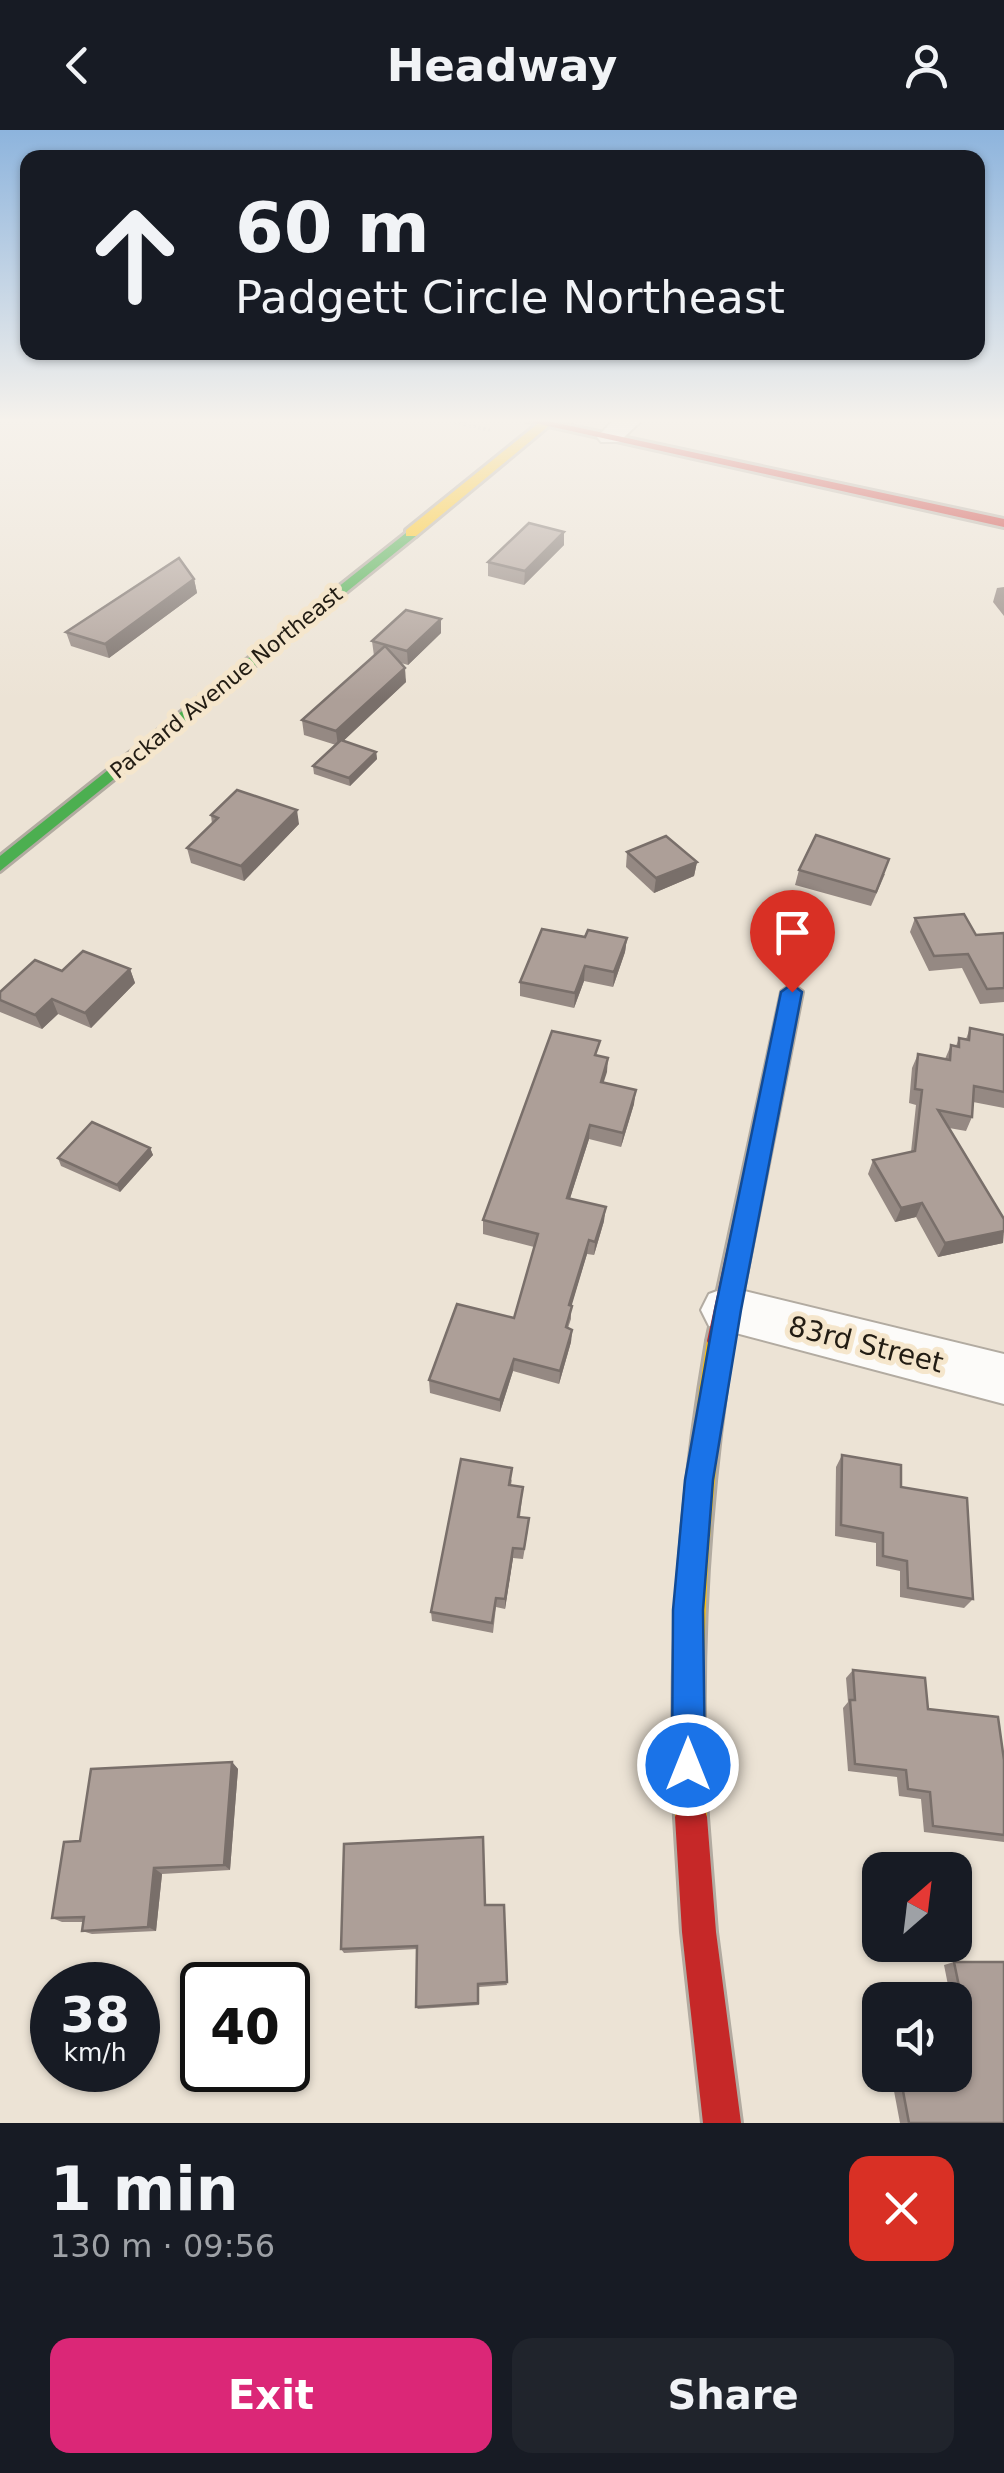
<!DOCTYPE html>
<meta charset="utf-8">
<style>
body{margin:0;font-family:"DejaVu Sans",sans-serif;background:#20242c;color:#f1f3f6;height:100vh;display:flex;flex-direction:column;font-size:38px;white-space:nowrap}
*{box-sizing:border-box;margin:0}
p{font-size:32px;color:#9ea1a6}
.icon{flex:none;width:55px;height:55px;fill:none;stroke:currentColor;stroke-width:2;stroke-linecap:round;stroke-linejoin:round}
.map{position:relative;height:1993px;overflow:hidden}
.side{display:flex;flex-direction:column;background:#171b24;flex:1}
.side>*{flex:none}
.top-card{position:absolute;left:20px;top:20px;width:965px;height:210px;border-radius:20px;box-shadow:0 2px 8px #0004;background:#171b24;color:#f1f3f6;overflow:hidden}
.needle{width:65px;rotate:28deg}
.tools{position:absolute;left:862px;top:1722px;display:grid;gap:20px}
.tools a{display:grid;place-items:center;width:110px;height:110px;border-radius:20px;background:#171b24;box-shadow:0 2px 8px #0004;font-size:50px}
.speed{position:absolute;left:30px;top:1832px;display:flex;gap:20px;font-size:50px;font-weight:700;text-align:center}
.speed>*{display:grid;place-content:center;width:130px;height:130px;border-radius:50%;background:#171b24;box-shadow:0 2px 8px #0004;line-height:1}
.speed small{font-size:25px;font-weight:400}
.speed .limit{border:5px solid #111;border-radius:15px;background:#fff;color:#111}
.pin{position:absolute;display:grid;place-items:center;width:85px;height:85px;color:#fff;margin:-102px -42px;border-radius:50% 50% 50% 0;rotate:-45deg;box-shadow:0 0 10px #0007}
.pin .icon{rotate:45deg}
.me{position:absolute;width:110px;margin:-55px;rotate:0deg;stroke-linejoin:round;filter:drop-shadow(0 0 8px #0008)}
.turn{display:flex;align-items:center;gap:35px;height:210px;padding:0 50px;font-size:45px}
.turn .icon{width:130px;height:130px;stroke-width:2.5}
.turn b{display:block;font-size:70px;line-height:85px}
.round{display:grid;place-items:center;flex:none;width:105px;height:105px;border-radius:20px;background:#20242c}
.summary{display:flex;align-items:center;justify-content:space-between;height:170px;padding:0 50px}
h1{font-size:60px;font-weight:600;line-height:75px}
.button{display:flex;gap:20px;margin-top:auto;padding:20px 50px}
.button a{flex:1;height:115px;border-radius:20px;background:#db2777;color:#fff;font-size:40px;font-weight:600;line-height:115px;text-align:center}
.button a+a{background:#20242c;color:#f1f3f6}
header{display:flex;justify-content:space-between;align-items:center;height:130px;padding:0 50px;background:#171b24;font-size:45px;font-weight:600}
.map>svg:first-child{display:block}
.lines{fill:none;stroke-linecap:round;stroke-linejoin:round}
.street-casing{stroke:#b2aba1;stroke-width:4}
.fast-casing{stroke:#b2aba1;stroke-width:6}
.slow-casing{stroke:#b2aba1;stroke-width:6}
.jam-casing{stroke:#b2aba1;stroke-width:6}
.path{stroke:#c8c5c0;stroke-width:4;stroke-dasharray:2.5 2.5;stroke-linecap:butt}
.street{fill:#fcfbf9;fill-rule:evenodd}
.fast{fill:#4caf50;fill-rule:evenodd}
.slow{fill:#ffc107;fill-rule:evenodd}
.jam{fill:#c62828;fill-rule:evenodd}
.wall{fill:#958983}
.shaded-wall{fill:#796f6a}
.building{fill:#ad9f98;stroke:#796f6a;stroke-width:2.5}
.route{fill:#1a73e8;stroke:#114b97;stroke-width:2.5}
.labels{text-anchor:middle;stroke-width:10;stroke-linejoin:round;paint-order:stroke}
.far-street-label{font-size:22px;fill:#221c13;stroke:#f5e6cc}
.street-label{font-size:28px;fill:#221c13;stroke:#f5e6cc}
</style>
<header><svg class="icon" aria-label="back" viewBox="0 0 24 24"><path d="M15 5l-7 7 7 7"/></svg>Headway<svg class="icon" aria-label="person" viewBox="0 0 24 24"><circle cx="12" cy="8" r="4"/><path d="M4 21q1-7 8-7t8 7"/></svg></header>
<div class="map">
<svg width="1004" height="1993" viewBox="0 0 1004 1993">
<rect width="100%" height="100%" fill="#ece3d5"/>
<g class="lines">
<defs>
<g id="street">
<polygon points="613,291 641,291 619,312 601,312 597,307"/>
<polygon points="728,1157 1004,1224 1004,1274 709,1196 701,1180 709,1164"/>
</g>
<polygon id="fast" points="411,399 418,403 416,406 0,741 0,726"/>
<g id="slow">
<polygon points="541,291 551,294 416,406 406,406 406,400"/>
<path d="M 720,1200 L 729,1203 L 733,1211 C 708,1370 698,1527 707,1687 L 703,1699 L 691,1703 L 679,1699 L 675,1687 C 668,1526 680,1369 707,1211 L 711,1203 Z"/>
</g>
<g id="jam">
<polygon points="526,291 548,291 1004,389 1004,397"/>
<polygon points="792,855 802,862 733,1211 729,1219 720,1222 711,1219 707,1211 782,862"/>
<polygon points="691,1671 703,1675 707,1687 716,1802 741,1993 703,1993 682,1802 675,1687 679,1675"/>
</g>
</defs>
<use href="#street" class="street-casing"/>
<use href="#fast" class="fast-casing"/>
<use href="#slow" class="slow-casing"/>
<use href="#jam" class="jam-casing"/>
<polyline class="path" points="449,291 490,300"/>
<use href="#street" class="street"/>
<use href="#fast" class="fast"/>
<use href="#slow" class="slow"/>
<use href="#jam" class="jam"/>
</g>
<g class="wall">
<polygon points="564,402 564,415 524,455 488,446 488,432"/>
<polygon points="194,449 197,463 109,528 71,516 66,502"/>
<polygon points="1004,457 1004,486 993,472 997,458"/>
<polygon points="441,503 408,535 401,533 406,552 343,611 376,622 377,629 350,656 314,644 313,636 336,615 304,605 302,590 374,526 372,511"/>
<polygon points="211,685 299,694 244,751 191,733 187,718 212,694"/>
<polygon points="627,722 697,732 694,746 654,763 626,737"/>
<polygon points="799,740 885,744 871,776 795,755"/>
<polygon points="915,788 976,805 1004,803 1004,872 980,874 962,838 929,841 910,802"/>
<polygon points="585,807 627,808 625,822 613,857 584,851 574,878 520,866 520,852"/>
<polygon points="130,839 135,853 91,898 58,884 42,899 0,882 0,862 62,841"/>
<polygon points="970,898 1004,905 1004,978 973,972 972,987 966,1001 949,998 1003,1113 938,1127 916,1087 895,1092 868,1044 873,1030 911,1022 916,975 909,973 912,938 918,924 945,929 951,915 956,916 959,908 966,909"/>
<polygon points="598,926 608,928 603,953 634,974 621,1017 589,1009 570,1068 604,1091 594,1125 587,1124 571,1176 571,1189 568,1198 572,1200 571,1212 559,1254 513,1241 500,1282 430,1263 429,1250 514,1188 534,1117 483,1104 483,1090"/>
<polygon points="150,1018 153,1025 120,1062 61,1036 58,1028"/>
<polygon points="842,1325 901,1357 973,1469 964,1478 900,1467 900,1441 876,1436 876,1413 835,1406 836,1337"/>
<polygon points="512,1349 511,1355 523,1357 520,1387 528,1399 523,1429 513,1428 505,1479 496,1477 493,1503 432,1491 431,1482"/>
<polygon points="853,1540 928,1579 1004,1630 1004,1712 924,1702 921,1669 899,1666 897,1647 848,1641 843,1578 848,1572 846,1548"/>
<polygon points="232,1632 238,1639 230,1740 162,1744 156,1801 92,1804 82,1801 83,1792 62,1792 52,1788 80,1711"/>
<polygon points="485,1775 507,1855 479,1857 479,1875 418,1879 416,1877 417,1819 344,1823 341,1819"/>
<polygon points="954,1832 1004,1993 900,1993 891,1945 955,1945 955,1870 951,1870 944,1835"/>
</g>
<g class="shaded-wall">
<polygon points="564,402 564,415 524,455 525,441"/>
<polygon points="194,449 197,463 109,528 105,514"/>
<polygon points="441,489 441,503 408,535 407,521"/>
<polygon points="405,538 406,552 338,616 336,601"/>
<polygon points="376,622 377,629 350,656 349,648"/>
<polygon points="297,680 299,694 244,751 241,736"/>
<polygon points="697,732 694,746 654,763 656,748"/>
<polygon points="627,808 625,822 613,857 614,842"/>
<polygon points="585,836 584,851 574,878 575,863"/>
<polygon points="130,839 135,853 91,898 85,883"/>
<polygon points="52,869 58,884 42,899 35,885"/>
<polygon points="608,928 607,942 599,967 601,952"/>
<polygon points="636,960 634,974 621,1017 623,1003"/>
<polygon points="590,995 589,1009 566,1081 567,1068"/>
<polygon points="150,1018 153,1025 120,1062 117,1055"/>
<polygon points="922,1073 916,1087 895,1092 901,1078"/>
<polygon points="606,1077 604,1091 594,1125 595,1112"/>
<polygon points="1004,1101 1003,1113 938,1127 945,1113"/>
<polygon points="589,1110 587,1124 568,1188 569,1175"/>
<polygon points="572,1200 571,1212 559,1254 560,1241"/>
<polygon points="514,1229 513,1241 500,1282 500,1270"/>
<polygon points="513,1418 513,1428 505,1479 505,1469"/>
<polygon points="232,1632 238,1639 230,1740 224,1735"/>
<polygon points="154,1738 162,1744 156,1801 148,1797"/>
</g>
<g class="building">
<polygon points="529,393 564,402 525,441 488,432"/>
<polygon points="179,428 194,449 105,514 66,502"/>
<polygon points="406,480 441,489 407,521 372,511"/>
<polygon points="385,516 405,538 336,601 302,590"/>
<polygon points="341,610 376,622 349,648 313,636"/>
<polygon points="237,660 297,680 241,736 187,718 218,688 211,685"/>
<polygon points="816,705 889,729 876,762 799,740"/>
<polygon points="666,706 697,732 656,748 627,722"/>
<polygon points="964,784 976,805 1004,803 1004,858 987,859 968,824 934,826 915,788"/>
<polygon points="542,799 585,807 588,800 627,808 614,842 585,836 575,863 520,852"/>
<polygon points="83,821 130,839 85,883 52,869 35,885 0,870 0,862 35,830 62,841"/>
<polygon points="970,898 1004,905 1004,962 974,956 972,987 938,980 1004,1089 1004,1101 945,1113 922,1073 901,1078 873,1030 915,1021 922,960 915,959 918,924 950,930 951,915 959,917 959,908 969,910"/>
<polygon points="552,901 600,911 595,925 608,928 601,952 636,960 623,1003 590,995 567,1068 606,1077 595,1112 589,1110 569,1175 572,1176 566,1197 572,1200 560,1241 514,1229 500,1270 429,1250 457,1174 514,1188 538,1104 483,1090"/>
<polygon points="92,992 150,1018 117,1055 58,1028"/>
<polygon points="842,1325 901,1335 901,1357 967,1368 973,1469 908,1458 907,1431 883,1426 883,1403 841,1395"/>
<polygon points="461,1329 512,1338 509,1355 523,1357 518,1387 529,1388 524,1419 513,1418 505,1469 496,1468 492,1493 431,1482"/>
<polygon points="853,1540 925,1548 928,1579 998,1587 1004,1630 1004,1705 933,1696 930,1662 908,1659 906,1640 855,1634 850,1570 855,1570"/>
<polygon points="232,1632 224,1735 154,1738 148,1797 82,1801 84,1787 52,1788 64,1712 80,1711 91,1639"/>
<polygon points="483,1707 485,1775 504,1775 507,1852 478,1854 478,1873 416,1877 417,1816 341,1819 344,1714"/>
<polygon points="954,1832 1004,1832 1004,1993 909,1993 900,1945 955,1945 955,1889 966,1890"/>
</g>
<linearGradient id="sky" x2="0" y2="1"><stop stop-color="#8db4dd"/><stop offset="0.51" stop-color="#f6f2ec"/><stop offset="1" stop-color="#f6f2ec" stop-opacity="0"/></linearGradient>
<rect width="1004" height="570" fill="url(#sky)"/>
<polygon class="route" points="792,854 802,862 741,1180 713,1350 703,1480 705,1635 700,1646 688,1651 677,1646 672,1635 673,1480 685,1350 715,1180 781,862"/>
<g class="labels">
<g class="far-street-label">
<text transform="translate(226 552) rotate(-39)" y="8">Packard Avenue Northeast</text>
</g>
<g class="street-label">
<text transform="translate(866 1214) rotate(14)" y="10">83rd Street</text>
</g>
</g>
</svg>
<div class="tools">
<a><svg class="needle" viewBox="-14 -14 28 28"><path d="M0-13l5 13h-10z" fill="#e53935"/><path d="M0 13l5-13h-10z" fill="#9ea1a6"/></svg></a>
<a><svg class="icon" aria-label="sound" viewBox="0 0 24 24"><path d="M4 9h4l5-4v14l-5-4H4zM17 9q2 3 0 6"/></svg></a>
</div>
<div class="speed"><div>38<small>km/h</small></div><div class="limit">40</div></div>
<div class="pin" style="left:792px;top:862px;background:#d93025"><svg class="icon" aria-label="arrive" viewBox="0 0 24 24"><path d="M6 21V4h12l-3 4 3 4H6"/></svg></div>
<svg class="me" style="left:688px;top:1635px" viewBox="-20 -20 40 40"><circle r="17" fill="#1a73e8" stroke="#fff" stroke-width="3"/><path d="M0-11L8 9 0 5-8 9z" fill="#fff"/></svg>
<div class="top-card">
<div class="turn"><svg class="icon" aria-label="ahead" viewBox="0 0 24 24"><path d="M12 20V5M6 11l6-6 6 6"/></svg><div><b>60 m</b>Padgett Circle Northeast</div></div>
</div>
</div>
<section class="side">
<div class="summary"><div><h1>1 min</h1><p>130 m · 09:56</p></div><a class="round" style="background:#d93025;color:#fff"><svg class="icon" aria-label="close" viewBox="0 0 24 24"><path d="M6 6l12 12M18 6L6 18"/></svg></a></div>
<div class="button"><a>Exit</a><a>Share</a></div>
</section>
